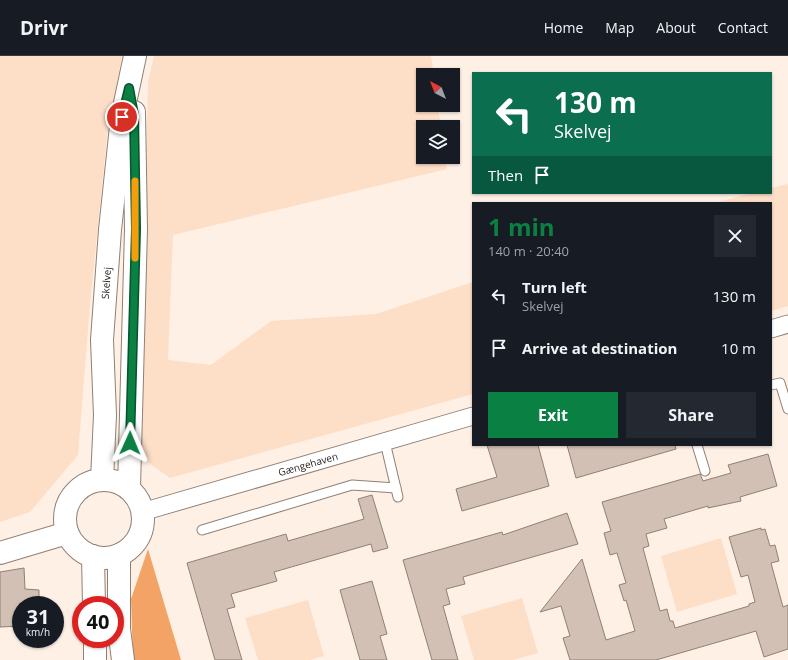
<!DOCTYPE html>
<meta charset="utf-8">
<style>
body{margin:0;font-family:"Open Sans",sans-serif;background:#242831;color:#f1f3f6;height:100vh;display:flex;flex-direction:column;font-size:15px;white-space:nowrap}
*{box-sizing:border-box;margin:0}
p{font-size:13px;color:#9ea1a6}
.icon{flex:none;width:22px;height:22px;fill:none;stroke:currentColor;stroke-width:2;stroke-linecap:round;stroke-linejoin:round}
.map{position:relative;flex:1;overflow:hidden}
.drawer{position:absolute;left:472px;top:146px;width:300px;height:244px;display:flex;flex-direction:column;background:#171b24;border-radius:0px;box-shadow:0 1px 3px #0004}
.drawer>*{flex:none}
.banner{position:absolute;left:472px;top:16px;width:300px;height:122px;border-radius:0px;box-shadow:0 1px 3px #0004;background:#0b6e4f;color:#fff;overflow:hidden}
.needle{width:26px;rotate:318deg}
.controls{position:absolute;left:416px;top:12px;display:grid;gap:8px}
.controls a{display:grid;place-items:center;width:44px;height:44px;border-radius:0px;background:#171b24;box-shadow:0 1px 3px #0004;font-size:20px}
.speed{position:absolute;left:12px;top:540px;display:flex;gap:8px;font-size:20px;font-weight:700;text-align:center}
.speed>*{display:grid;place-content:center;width:52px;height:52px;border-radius:50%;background:#171b24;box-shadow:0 1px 3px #0004;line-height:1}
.speed small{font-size:10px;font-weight:400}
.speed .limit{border:6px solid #d22;background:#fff;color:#111}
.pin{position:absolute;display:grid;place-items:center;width:34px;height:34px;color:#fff;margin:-17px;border:2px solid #fff;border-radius:50%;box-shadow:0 1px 4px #0007}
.me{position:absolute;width:44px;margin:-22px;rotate:1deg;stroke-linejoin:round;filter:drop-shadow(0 0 3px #0008)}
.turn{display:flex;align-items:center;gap:14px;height:84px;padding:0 16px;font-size:18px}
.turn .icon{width:52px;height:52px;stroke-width:2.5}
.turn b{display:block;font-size:28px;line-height:34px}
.then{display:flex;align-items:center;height:38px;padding:0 16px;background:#0003;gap:8px;font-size:15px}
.round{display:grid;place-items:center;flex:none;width:42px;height:42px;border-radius:0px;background:#242831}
.head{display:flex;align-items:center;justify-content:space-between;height:68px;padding:0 16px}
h1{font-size:24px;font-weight:700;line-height:30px;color:#0b8043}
.action{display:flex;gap:8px;margin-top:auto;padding:8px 16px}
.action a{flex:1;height:46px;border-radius:0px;background:#0b8043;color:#fff;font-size:16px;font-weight:700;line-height:46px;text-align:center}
.action a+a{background:#242831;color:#f1f3f6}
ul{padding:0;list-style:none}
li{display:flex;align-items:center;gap:12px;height:52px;padding:0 16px}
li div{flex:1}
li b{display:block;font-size:15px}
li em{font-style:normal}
header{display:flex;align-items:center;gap:24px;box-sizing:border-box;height:56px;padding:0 20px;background:#171b24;border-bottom:1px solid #363941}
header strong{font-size:19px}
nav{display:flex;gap:22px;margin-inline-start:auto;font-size:14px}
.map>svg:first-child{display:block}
.green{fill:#fddec7}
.forest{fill:#f2a365}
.building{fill:#d1c0b3;stroke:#908075}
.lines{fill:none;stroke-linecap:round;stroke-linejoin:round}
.lane-casing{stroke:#908074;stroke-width:11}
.street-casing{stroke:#908074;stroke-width:19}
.secondary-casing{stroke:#908074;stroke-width:24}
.lane{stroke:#fff;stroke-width:9}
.street{stroke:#fff;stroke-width:17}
.secondary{stroke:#fff;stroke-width:22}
.route-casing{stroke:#07532c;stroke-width:10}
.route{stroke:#0b8043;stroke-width:7}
.slow{stroke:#f59e0b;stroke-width:7}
.labels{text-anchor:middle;stroke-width:3.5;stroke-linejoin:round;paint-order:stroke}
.street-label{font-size:10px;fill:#241e19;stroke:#fff}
</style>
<header>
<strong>Drivr</strong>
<nav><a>Home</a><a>Map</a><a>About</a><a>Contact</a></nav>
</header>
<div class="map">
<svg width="788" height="604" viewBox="0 0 788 604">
<rect width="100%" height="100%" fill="#fef0e5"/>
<g class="green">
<polygon points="0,0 122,0 107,80 90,248 78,399 30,456 0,466"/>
<polygon points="154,0 431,0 434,19 423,19 423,49 438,49 441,71 423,71 423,101 445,101 447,113 173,179 168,304 211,309 271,265 376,258 473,226 473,338 170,422 140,401 148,26"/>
<polygon points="788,128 788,250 771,255 771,147 714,147 752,137 771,137 771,132"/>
<polygon points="721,482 737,538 677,556 661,500"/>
<polygon points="522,542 538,597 513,604 474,604 461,560"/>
<polygon points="308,544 324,600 310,604 258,604 245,562"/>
</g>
<polygon class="forest" points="148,493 181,604 133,604 131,543"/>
<g class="building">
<polygon points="487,389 538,389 549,430 462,455 456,433 497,421"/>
<polygon points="567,389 675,389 676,393 576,422"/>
<polygon points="768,398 777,430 740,441 741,445 708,452 708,450 664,463 667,472 646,478 649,490 643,492 660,555 667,553 670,565 673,565 675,572 749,550 749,548 755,546 748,519 741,521 729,481 761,472 761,474 765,473 770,490 775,489 779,505 771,507 783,551 788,549 788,593 764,601 756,575 656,604 570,604 563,582 570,580 561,550 540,556 582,503 606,584 635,575 626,544 624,545 619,529 626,527 617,497 610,499 604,477 611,475 602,446 700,418 703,425 731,417 728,409"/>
<polygon points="372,439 388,492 373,496 371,488 274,516 277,525 231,538 235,551 227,553 242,604 215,604 187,507 286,478 288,485 364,463 358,443"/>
<polygon points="567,457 578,488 463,521 465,528 446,533 450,548 443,550 458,604 432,604 403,504 502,476 503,479"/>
<polygon points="24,512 25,533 39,534 39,549 21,549 21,570 0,571 0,516"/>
<polygon points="372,525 387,578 380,580 387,604 360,604 340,534"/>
</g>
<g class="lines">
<defs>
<g id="lane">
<polyline points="771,329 780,327 788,353"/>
<polyline points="385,386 398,441"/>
<polyline points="697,389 705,415"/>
<polyline points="202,474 352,429 396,432"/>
</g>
<g id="street">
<polyline points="771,273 788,268"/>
<polyline points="142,456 473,360"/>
</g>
<g id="secondary">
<polyline points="102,424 105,359 102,284 110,174 122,61 135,0"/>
<circle cx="104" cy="463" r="39"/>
<polyline points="129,432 136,173 134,56"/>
<polyline points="0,497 67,477"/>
<polyline points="119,499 119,573 123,604"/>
<polyline points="93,500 94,549"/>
<polyline points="95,583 95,604"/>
</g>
</defs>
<use href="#lane" class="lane-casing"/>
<use href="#street" class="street-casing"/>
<use href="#secondary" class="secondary-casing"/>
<use href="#lane" class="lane"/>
<use href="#street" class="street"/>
<use href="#secondary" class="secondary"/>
</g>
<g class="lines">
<defs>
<polyline id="route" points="122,61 129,32 134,59 136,173 130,387"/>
</defs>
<use href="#route" class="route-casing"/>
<use href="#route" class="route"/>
<polyline class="slow" points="135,202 135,125"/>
</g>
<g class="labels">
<g class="street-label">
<text transform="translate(106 227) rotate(-86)" y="4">Skelvej</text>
<text transform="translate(308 408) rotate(-16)" y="4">Gængehaven</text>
</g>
</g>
</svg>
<div class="controls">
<a><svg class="needle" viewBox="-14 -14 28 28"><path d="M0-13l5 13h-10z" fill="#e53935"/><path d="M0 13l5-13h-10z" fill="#9ea1a6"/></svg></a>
<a><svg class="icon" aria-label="layers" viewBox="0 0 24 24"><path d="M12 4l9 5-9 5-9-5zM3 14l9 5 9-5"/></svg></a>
</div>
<div class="speed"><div>31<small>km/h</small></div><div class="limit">40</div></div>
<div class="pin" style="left:122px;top:61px;background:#d93025"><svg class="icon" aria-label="arrive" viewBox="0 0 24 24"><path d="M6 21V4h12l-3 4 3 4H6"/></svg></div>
<svg class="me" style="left:130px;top:387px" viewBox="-20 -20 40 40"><path d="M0-17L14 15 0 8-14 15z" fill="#0b8043" stroke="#fff" stroke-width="4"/></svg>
<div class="banner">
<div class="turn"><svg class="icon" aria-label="left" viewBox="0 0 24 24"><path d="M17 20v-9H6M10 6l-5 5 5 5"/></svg><div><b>130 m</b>Skelvej</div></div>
<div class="then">Then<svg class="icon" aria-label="arrive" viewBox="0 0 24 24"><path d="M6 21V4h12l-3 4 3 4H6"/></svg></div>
</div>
<section class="drawer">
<div class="head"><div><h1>1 min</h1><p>140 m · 20:40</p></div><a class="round"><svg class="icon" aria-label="close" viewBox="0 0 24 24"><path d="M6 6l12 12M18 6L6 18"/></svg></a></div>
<ul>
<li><svg class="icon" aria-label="left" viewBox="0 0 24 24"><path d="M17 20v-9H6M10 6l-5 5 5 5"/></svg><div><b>Turn left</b><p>Skelvej</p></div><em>130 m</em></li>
<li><svg class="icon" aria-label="arrive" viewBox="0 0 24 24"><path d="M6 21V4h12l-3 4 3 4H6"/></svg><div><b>Arrive at destination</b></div><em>10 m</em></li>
</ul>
<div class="action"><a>Exit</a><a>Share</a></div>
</section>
</div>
